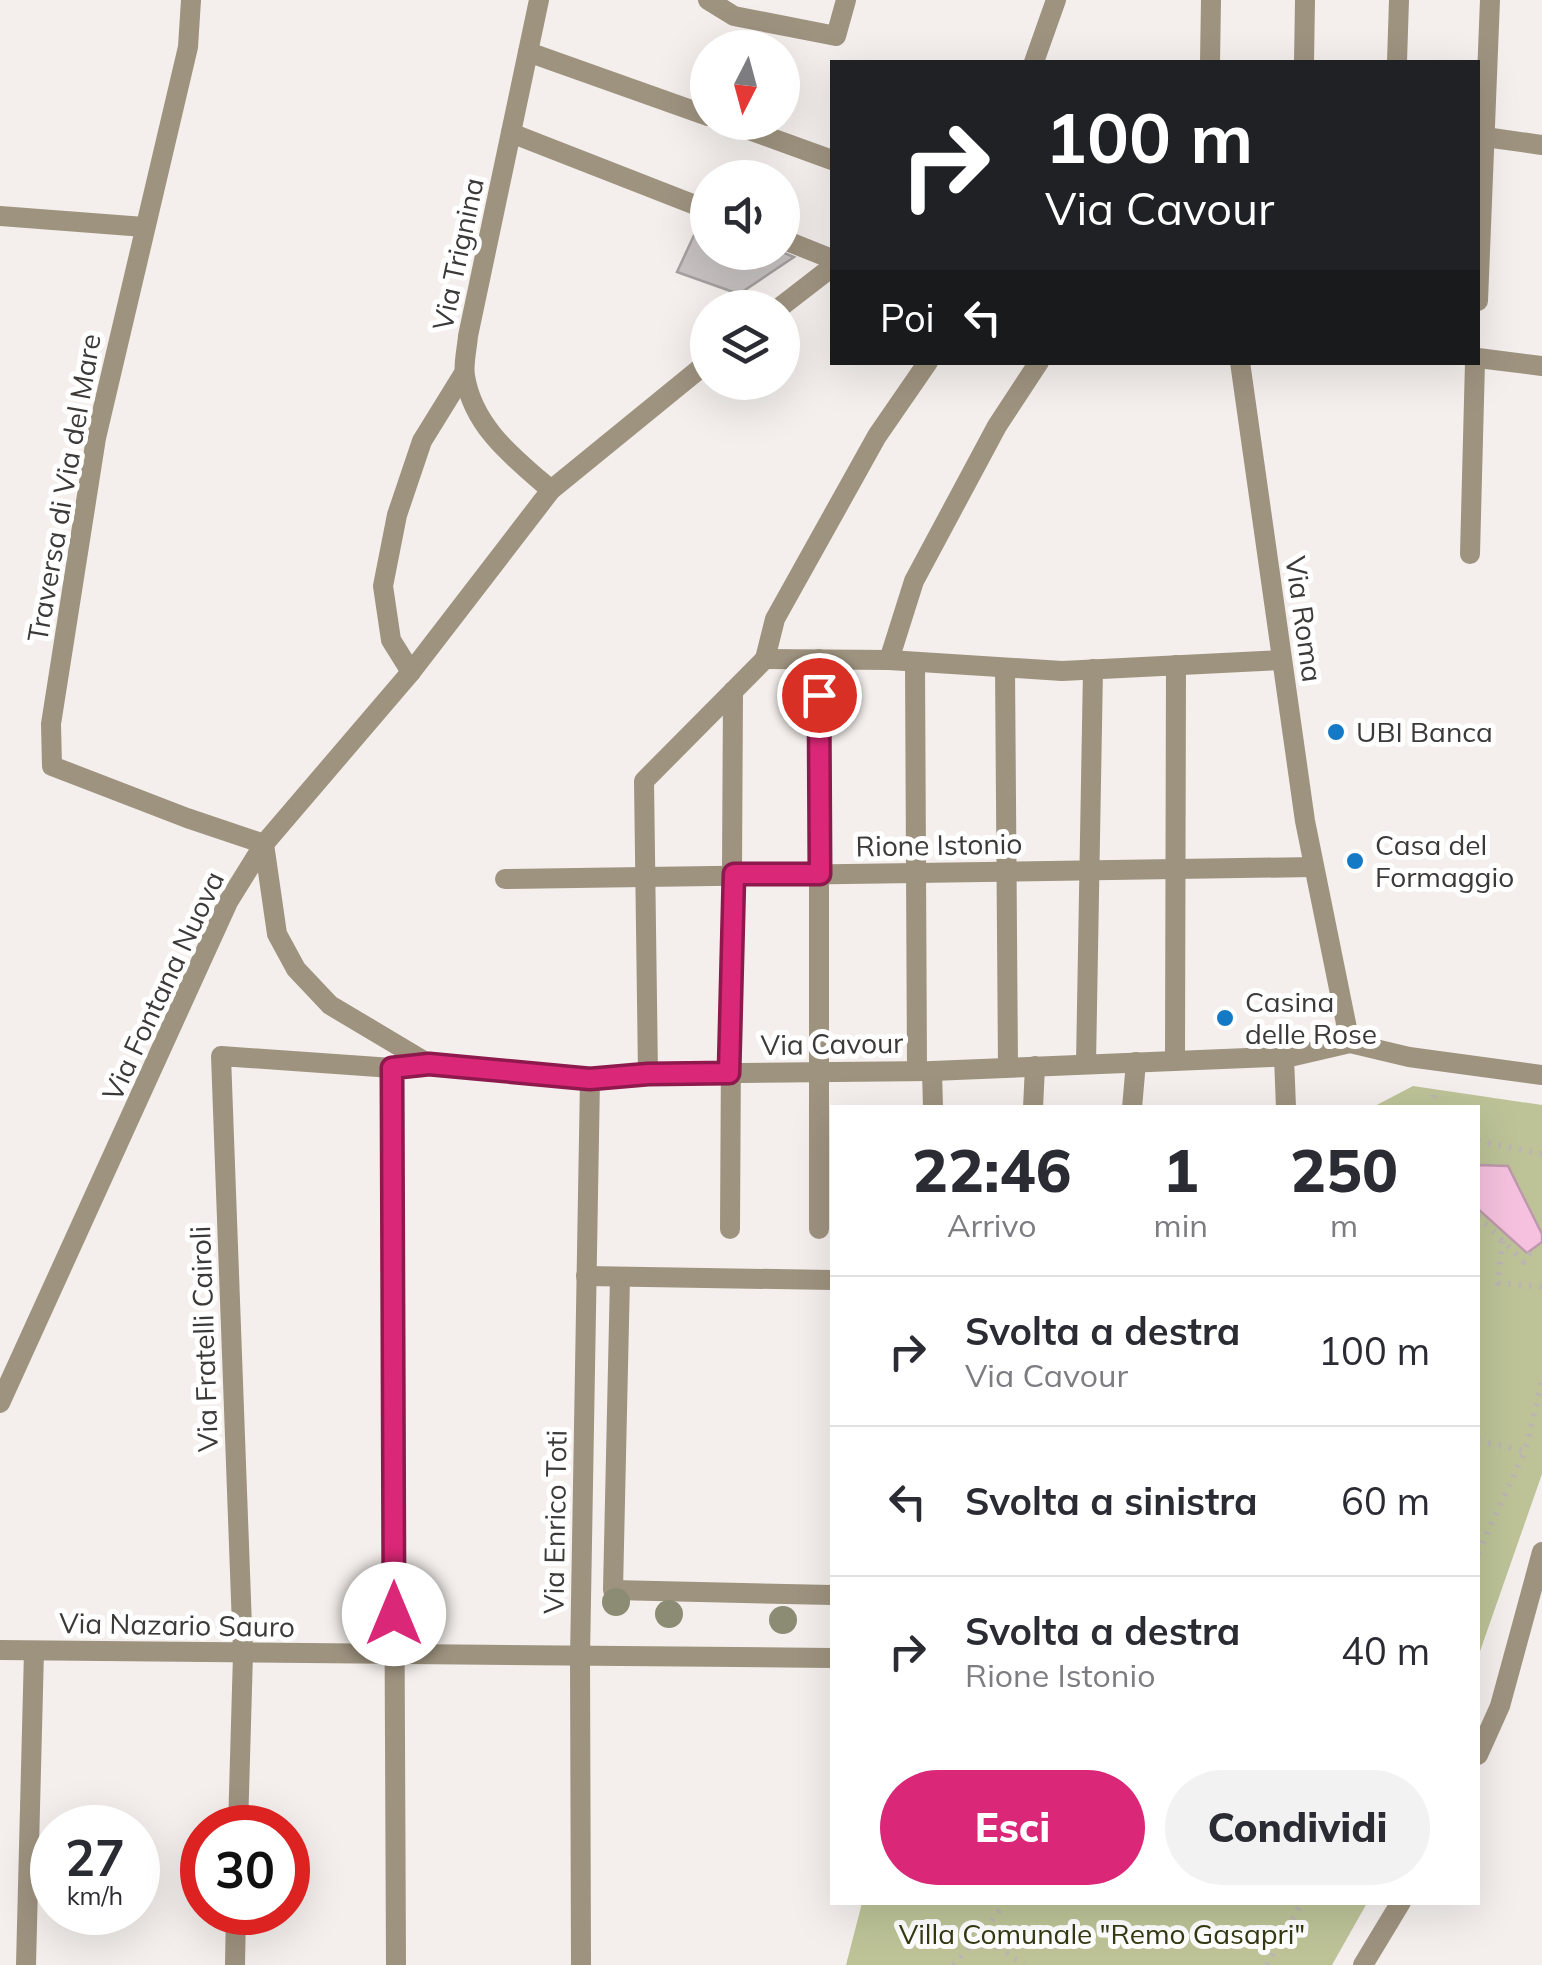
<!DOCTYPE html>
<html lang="it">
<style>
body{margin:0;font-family:Mulish,sans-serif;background:#f2f2f3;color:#2b2b33;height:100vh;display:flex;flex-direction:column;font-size:38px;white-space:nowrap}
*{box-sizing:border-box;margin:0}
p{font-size:32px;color:#7c7c81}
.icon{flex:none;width:55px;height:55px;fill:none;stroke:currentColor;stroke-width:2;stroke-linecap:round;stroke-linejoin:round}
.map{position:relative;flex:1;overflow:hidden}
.sheet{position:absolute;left:830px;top:1105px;width:650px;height:800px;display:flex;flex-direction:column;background:#fff;border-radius:0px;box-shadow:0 10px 40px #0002}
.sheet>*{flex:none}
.banner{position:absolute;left:830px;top:60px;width:650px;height:305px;border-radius:0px;box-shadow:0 10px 40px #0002;background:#202124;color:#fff;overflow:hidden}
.needle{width:65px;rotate:186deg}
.buttons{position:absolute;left:690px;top:30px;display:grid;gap:20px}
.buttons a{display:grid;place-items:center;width:110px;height:110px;border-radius:50%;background:#fff;box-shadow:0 10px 40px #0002;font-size:50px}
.speed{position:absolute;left:30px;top:1805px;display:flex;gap:20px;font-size:50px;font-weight:700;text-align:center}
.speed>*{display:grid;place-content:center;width:130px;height:130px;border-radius:50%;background:#fff;box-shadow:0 10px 40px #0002;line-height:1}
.speed small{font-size:25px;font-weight:400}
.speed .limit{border:15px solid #d22;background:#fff;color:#111}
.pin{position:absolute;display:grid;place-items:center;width:85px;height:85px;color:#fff;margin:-42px;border:5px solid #fff;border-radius:50%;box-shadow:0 2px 10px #0007}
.me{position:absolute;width:110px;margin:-55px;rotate:0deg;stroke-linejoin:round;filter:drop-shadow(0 0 8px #0008)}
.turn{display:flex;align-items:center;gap:35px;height:210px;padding:0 50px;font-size:45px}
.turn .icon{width:130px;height:130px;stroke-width:2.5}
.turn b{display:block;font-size:70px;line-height:85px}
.then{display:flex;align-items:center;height:95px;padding:0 50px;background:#0003;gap:20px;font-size:38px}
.eta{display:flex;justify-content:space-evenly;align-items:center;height:170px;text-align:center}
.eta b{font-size:60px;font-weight:800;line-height:70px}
.action{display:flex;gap:20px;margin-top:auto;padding:20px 50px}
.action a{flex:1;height:115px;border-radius:60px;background:#db2777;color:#fff;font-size:40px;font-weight:800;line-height:115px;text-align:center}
.action a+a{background:#f2f2f3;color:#2b2b33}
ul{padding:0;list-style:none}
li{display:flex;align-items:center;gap:30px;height:150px;padding:0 50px;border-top:2px solid #e1e1e2}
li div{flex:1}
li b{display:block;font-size:38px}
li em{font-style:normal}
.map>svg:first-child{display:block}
.green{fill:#bdc397}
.water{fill:#f5c1de;stroke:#be98ac;stroke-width:2.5}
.building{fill:#c8c2c2;stroke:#a6a0a0;stroke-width:2.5}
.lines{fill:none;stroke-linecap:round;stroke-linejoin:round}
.path{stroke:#bab5b3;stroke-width:6;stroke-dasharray:2.5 8;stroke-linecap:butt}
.service{stroke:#9e937f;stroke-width:20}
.minor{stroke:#9e937f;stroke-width:20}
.tree{fill:#8c8b74}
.route-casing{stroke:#8e194d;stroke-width:25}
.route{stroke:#db2777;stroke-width:18}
.poi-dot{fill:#157ac5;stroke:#fff;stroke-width:4}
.labels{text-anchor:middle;stroke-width:10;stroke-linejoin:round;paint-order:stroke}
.street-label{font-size:28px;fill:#3c3a39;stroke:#fff}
.poi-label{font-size:28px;fill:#3c3a39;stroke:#fff;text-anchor:start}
.park-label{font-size:28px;fill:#363a12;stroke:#fff}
</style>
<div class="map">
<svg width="1542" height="1965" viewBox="0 0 1542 1965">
<rect width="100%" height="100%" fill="#f4efec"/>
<g class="green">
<polygon points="1413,1086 1542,1105 1542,1474 1478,1657 1478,1108 1371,1108"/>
<polygon points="862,1903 862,1902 1367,1903 1332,1965 846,1965"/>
</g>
<polygon class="water" points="1478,1165 1508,1166 1542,1234 1542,1242 1527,1253 1478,1209"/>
<polygon class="building" points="702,218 708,220 708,252 782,252 794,257 739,294 677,272"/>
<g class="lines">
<g class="path">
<polyline points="1433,1108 1435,1089"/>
<polyline points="1478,1141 1542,1154"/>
<polyline points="1478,1216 1524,1262 1534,1248"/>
<polyline points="1502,1241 1498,1283 1542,1287"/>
<polyline points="1478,1441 1525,1451 1542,1381"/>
<polyline points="1478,1553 1525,1451"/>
<polyline points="1006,1902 980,1935 1024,1965"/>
<polyline points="953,1965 980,1935"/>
<polyline points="1267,1965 1302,1902"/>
</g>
<g class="service">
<polyline points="586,1276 832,1280"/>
<polyline points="620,1277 613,1590 832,1595"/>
</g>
<g class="minor">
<polyline points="191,0 188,47 96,438 51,724 52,766 187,818 264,844 277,934 296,969 330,1005 429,1064 590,1079 648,1074 932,1071 1294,1056 1350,1043 1409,1057 1542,1075"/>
<path d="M 539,0 L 468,336 C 467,349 463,364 465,376 C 473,427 514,458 551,490"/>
<polyline points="708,0 734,16 836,36 846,0"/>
<polyline points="528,52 708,116"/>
<polyline points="1034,62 1056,0"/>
<polyline points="1210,62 1211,0"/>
<polyline points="1304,62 1305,0"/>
<polyline points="1397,62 1399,0"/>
<polyline points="727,122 832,160"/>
<polyline points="511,133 708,210"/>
<polyline points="1478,136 1542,145"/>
<polyline points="0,216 144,227"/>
<polyline points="782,239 832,259"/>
<polyline points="1478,301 1490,0"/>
<polyline points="779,308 832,267"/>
<polyline points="1478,358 1542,366"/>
<polyline points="1240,362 1305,821 1350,1043"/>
<polyline points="1470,554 1475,362"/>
<polyline points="765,659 889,660 1062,671 1281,660"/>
<polyline points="765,659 775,619 877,436 928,362"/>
<polyline points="819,659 819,1229"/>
<polyline points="889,660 914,581 997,426 1039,362"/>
<polyline points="915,662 917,1070"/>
<polyline points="1005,668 1008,1067"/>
<polyline points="411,672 391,640 383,586 397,515 422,441 464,373"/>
<polyline points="505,879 1313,867"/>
<polyline points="1284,1057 1286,1108"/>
<polyline points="1175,1061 1176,665"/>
<polyline points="1086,1064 1093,669"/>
<polyline points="392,1068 396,1965"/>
<polyline points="932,1071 933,1108"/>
<polyline points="648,1074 644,781 765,659"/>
<polyline points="1033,1108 1035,1066"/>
<polyline points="1132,1108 1136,1062"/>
<polyline points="730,1229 733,691"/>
<polyline points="0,1403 228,902 264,844 411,672 551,490 708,362"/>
<polyline points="0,1650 832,1658"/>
<polyline points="1478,1755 1500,1706 1542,1552"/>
<polyline points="238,1828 243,1654 221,1056 392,1068 429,1064"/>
<polyline points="26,1965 34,1651"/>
<polyline points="235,1965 236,1912"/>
<polyline points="581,1965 580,1658 590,1079"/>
<polyline points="1363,1965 1401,1902"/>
</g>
</g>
<g class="tree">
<circle cx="616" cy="1602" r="14"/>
<circle cx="669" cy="1614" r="14"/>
<circle cx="783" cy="1620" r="14"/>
</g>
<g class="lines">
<defs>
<polyline id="route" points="394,1614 392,1068 429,1064 590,1079 648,1074 729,1073 734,874 820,874 819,695"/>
</defs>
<use href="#route" class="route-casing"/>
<use href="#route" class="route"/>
</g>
<g class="poi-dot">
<circle cx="1336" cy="732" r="10"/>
<circle cx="1355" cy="861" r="10"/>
<circle cx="1225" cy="1018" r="10"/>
</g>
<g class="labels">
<g class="street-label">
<text transform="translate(458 254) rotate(-78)" y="10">Via Trignina</text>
<text transform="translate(64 488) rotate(-80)" y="10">Traversa di Via del Mare</text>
<text transform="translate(1304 619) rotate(82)" y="10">Via Roma</text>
<text transform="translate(939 845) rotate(-1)" y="10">Rione Istonio</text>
<text transform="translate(163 986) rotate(-65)" y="10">Via Fontana Nuova</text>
<text transform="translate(832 1044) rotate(-1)" y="10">Via Cavour</text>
<text transform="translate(204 1339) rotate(-92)" y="10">Via Fratelli Cairoli</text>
<text transform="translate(555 1522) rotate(-89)" y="10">Via Enrico Toti</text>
<text transform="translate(177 1625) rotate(1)" y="10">Via Nazario Sauro</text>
</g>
<g class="poi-label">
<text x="1356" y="742">UBI Banca</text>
<text x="1375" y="855">Casa del<tspan x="1375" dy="32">Formaggio</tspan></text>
<text x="1245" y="1012">Casina<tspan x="1245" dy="32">delle Rose</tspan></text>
</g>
<g class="park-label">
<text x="1102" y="1944">Villa Comunale "Remo Gasapri"</text>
</g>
</g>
</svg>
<div class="buttons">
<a><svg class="needle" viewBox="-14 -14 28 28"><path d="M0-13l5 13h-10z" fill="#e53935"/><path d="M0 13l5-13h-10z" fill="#7c7c81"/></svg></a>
<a><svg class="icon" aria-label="sound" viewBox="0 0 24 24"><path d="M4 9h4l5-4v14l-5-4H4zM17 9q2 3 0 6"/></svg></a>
<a><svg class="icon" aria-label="layers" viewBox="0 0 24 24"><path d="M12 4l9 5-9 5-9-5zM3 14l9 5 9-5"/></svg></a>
</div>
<div class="speed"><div>27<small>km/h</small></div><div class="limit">30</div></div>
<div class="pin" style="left:819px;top:695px;background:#d93025"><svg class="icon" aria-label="arrive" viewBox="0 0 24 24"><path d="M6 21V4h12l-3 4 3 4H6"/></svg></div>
<svg class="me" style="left:394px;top:1614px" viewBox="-20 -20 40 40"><circle r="19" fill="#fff"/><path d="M0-13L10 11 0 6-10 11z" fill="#db2777"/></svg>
<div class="banner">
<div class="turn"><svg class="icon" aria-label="right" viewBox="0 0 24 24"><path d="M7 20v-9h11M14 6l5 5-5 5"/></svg><div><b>100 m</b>Via Cavour</div></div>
<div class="then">Poi<svg class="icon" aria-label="left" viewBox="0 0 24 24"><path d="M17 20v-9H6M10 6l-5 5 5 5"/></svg></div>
</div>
<section class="sheet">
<div class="eta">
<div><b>22:46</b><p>Arrivo</p></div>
<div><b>1</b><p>min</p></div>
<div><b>250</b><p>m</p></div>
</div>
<ul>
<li><svg class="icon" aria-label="right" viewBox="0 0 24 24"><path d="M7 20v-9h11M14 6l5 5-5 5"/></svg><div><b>Svolta a destra</b><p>Via Cavour</p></div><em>100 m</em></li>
<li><svg class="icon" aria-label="left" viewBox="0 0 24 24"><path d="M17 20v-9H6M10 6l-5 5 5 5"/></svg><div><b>Svolta a sinistra</b></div><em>60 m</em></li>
<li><svg class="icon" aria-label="right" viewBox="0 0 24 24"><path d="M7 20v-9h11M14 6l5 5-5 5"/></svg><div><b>Svolta a destra</b><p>Rione Istonio</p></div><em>40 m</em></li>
</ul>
<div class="action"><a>Esci</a><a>Condividi</a></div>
</section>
</div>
